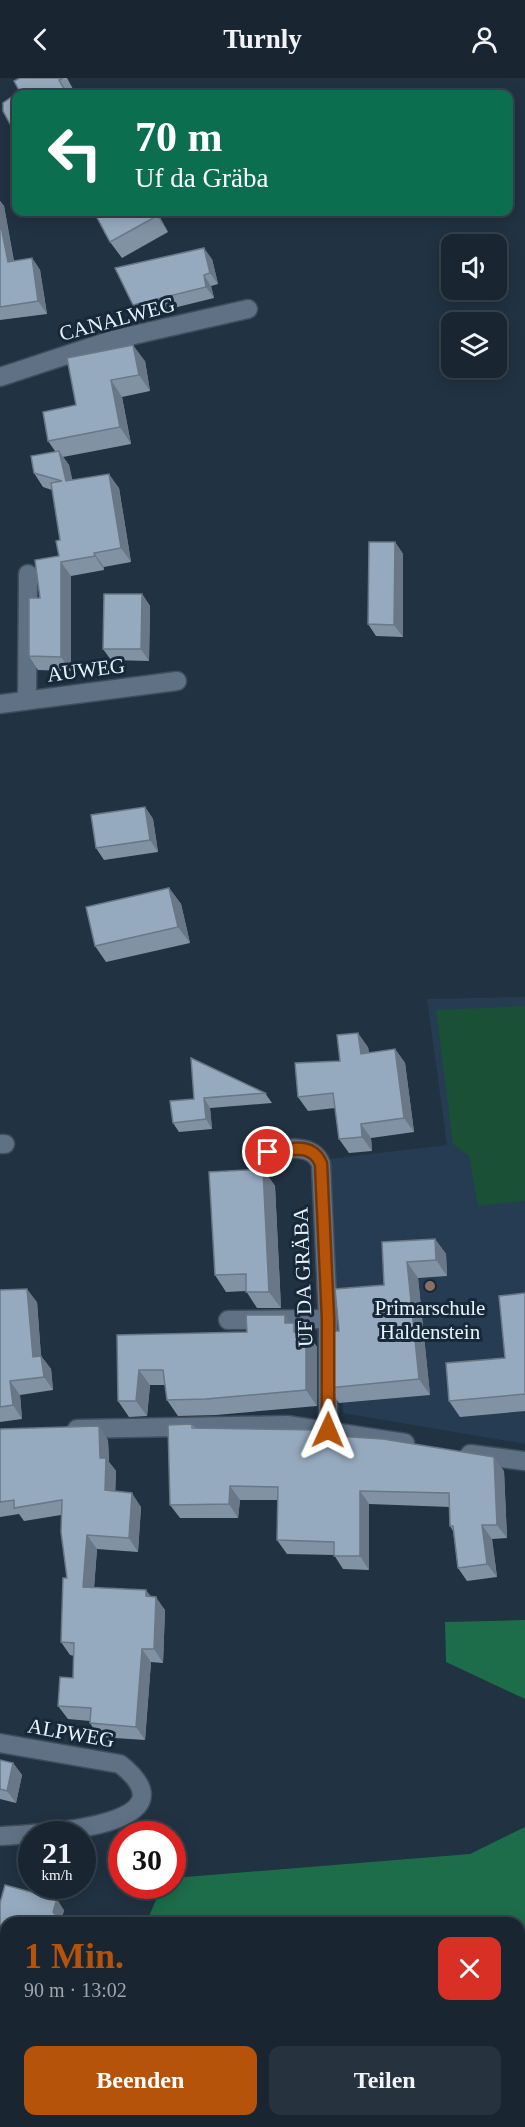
<!DOCTYPE html>
<html lang="de">
<meta charset="utf-8">
<style>
body{margin:0;font-family:Georgia,serif;background:#26323e;color:#f1f3f6;height:100vh;display:flex;flex-direction:column;font-size:22px;white-space:nowrap}
*{box-sizing:border-box;margin:0}
p{font-size:20px;color:#9fa5ac}
.icon{flex:none;width:33px;height:33px;fill:none;stroke:currentColor;stroke-width:2;stroke-linecap:round;stroke-linejoin:round}
.map{position:relative;flex:1;overflow:hidden}
.drawer{position:absolute;left:0px;top:1839px;width:525px;height:210px;display:flex;flex-direction:column;background:#192632;border-radius:18px 18px 0 0;box-shadow:0 3px 15px #0003,0 0 0 2px #37434d}
.drawer>*{flex:none}
.hud{position:absolute;left:12px;top:12px;width:501px;height:126px;border-radius:12px;box-shadow:0 3px 15px #0003,0 0 0 2px #37434d;background:#0b6e4f;color:#fff;overflow:hidden}
.buttons{position:absolute;left:441px;top:156px;display:grid;gap:12px}
.buttons a{display:grid;place-items:center;width:66px;height:66px;border-radius:12px;background:#192632;box-shadow:0 3px 15px #0003,0 0 0 2px #37434d;font-size:30px}
.speed{position:absolute;left:18px;top:1743px;display:flex;gap:12px;font-size:30px;font-weight:700;text-align:center}
.speed>*{display:grid;place-content:center;width:78px;height:78px;border-radius:50%;background:#192632;box-shadow:0 3px 15px #0003,0 0 0 2px #37434d;line-height:1}
.speed small{font-size:15px;font-weight:400}
.speed .limit{border:9px solid #d22;background:#fff;color:#111}
.pin{position:absolute;display:grid;place-items:center;width:51px;height:51px;color:#fff;margin:-26px;border:3px solid #fff;border-radius:50%;box-shadow:0 2px 6px #0007}
.me{position:absolute;width:66px;margin:-33px;rotate:1deg;stroke-linejoin:round;filter:drop-shadow(0 0 4px #0008)}
.turn{display:flex;align-items:center;gap:21px;height:126px;padding:0 24px;font-size:27px}
.turn .icon{width:78px;height:78px;stroke-width:2.5}
.turn b{display:block;font-size:42px;line-height:51px}
.round{display:grid;place-items:center;flex:none;width:63px;height:63px;border-radius:12px;background:#26323e}
.summary{display:flex;align-items:center;justify-content:space-between;height:102px;padding:0 24px}
h1{font-size:36px;font-weight:600;line-height:45px;color:#b45309}
.primary-button{display:flex;gap:12px;margin-top:auto;padding:12px 24px}
.primary-button a{flex:1;height:69px;border-radius:12px;background:#b45309;color:#fff;font-size:24px;font-weight:600;line-height:69px;text-align:center}
.primary-button a+a{background:#26323e;color:#f1f3f6}
header{display:flex;justify-content:space-between;align-items:center;height:78px;padding:0 24px;background:#192632;font-size:27px;font-weight:600}
.map>svg:first-child{display:block}
.built{fill:#263c52}
.green{fill:#195036}
.forest{fill:#1d6d4a}
.lines{fill:none;stroke-linecap:round;stroke-linejoin:round}
.minor-casing{stroke:#3f4d5c;stroke-width:21}
.minor{stroke:#5f7285;stroke-width:18}
.wall{fill:#8192a4}
.shaded-wall{fill:#697786}
.building{fill:#96aabf;stroke:#697786;stroke-width:1.5}
.route-casing{stroke:#753606;stroke-width:15}
.route{stroke:#b45309;stroke-width:10}
.education-dot{fill:#8d6e63;stroke:#172838;stroke-width:2}
.labels{text-anchor:middle;stroke-width:6;stroke-linejoin:round;paint-order:stroke}
.street-label{font-size:21px;fill:#e8f2fd;stroke:#172838}
.poi-label{font-size:21px;fill:#e8f2fd;stroke:#172838}
</style>
<header><svg class="icon" aria-label="back" viewBox="0 0 24 24"><path d="M15 5l-7 7 7 7"/></svg>Turnly<svg class="icon" aria-label="person" viewBox="0 0 24 24"><circle cx="12" cy="8" r="4"/><path d="M4 21q1-7 8-7t8 7"/></svg></header>
<div class="map">
<svg width="525" height="2049" viewBox="0 0 525 2049">
<rect width="100%" height="100%" fill="#213242"/>
<polygon class="built" points="525,919 525,1366 343,1335 328,1081 447,1067 427,921"/>
<polygon class="green" points="525,928 525,1123 478,1128 469,1078 453,1066 436,932"/>
<g class="forest">
<polygon points="525,1542 525,1621 446,1584 445,1544"/>
<polygon points="525,1749 525,2049 0,2049 0,1917 6,1919 6,2043 519,2043 519,1845 146,1845 162,1808 172,1808 173,1800 470,1776"/>
</g>
<g class="lines">
<defs>
<g id="minor">
<polyline points="0,299 112,262 248,231"/>
<polyline points="27,622 28,496"/>
<polyline points="0,626 177,603"/>
<polyline points="0,1066 5,1066"/>
<path d="M 252,1077 C 274,1074 311,1060 321,1086 L 328,1241 L 328,1352"/>
<polyline points="228,1242 328,1241"/>
<polyline points="77,1351 287,1347 405,1365"/>
<polyline points="470,1376 525,1383"/>
<path d="M 0,1665 L 120,1686 C 201,1750 33,1756 0,1758"/>
</g>
</defs>
<use href="#minor" class="minor-casing"/>
<use href="#minor" class="minor"/>
</g>
<g class="wall">
<polygon points="20,0 67,0 73,11 67,14 69,16 16,16 20,14"/>
<polygon points="0,123 4,128 14,183 32,180 40,192 47,236 0,242"/>
<polygon points="94,134 157,134 168,154 122,180 110,164"/>
<polygon points="212,181 218,206 211,208 214,220 141,238 133,227"/>
<polygon points="67,280 145,283 150,313 122,319 131,366 63,379 69,387 72,402 119,410 131,484 104,489 104,492 71,498 71,593 38,592 29,578 40,520 59,478 60,462 52,412 43,409 34,395 55,373 48,363 76,327"/>
<polygon points="395,464 403,476 403,559 376,558 368,546"/>
<polygon points="142,516 150,528 149,583 111,582 103,571"/>
<polygon points="145,729 153,741 158,774 104,782 96,770"/>
<polygon points="169,810 181,826 190,865 106,884 95,868"/>
<polygon points="368,969 369,975 395,971 405,985 414,1054 371,1060 372,1073 349,1075 339,1061 335,1030 308,1033 298,1019 340,983"/>
<polygon points="265,1015 272,1025 210,1030 212,1051 179,1054 173,1045 170,1023"/>
<polygon points="263,1091 275,1108 281,1230 257,1230 246,1213 226,1214 215,1197"/>
<polygon points="435,1161 446,1176 447,1198 418,1200 430,1317 339,1325 328,1310 384,1207 382,1164"/>
<polygon points="0,1212 37,1224 41,1278 51,1291 53,1312 20,1317 22,1341 0,1344"/>
<polygon points="525,1215 525,1333 460,1339 449,1323 505,1280"/>
<polygon points="290,1245 294,1245 300,1254 306,1254 317,1269 317,1328 216,1337 178,1338 167,1322 165,1307 150,1307 147,1338 129,1339 118,1323 117,1257 247,1254"/>
<polygon points="192,1346 195,1350 322,1352 325,1358 504,1393 507,1460 492,1461 497,1499 467,1503 458,1490 453,1453 450,1448 450,1429 369,1426 369,1492 343,1491 334,1477 287,1476 277,1462 278,1422 240,1422 238,1440 180,1440 170,1427"/>
<polygon points="0,1351 108,1362 109,1384 116,1393 115,1413 141,1429 138,1474 97,1471 94,1510 151,1518 165,1532 163,1585 151,1584 145,1662 99,1659 90,1645 90,1643 68,1641 58,1628 73,1600 74,1578 70,1577 61,1564 67,1500 61,1437 24,1443 19,1436 0,1439"/>
<polygon points="0,1682 13,1685 22,1697 16,1725 0,1721"/>
<polygon points="0,1825 64,1832 61,1843 6,1845 6,1857 2,1856 0,1853"/>
</g>
<g class="shaded-wall">
<polygon points="0,123 4,128 16,196 8,184 0,143"/>
<polygon points="154,134 157,134 168,154 157,138"/>
<polygon points="204,170 212,181 218,206 210,195"/>
<polygon points="32,180 40,192 47,236 38,223"/>
<polygon points="204,197 211,208 214,220 206,209"/>
<polygon points="133,267 145,283 150,313 139,297"/>
<polygon points="111,302 122,319 131,366 120,349"/>
<polygon points="59,373 69,387 76,417 66,403"/>
<polygon points="109,396 119,410 131,484 121,470"/>
<polygon points="395,464 403,476 403,559 394,547"/>
<polygon points="94,475 104,489 104,492 95,478"/>
<polygon points="61,484 71,498 71,593 61,579"/>
<polygon points="142,516 150,528 149,583 141,571"/>
<polygon points="145,729 153,741 158,774 150,762"/>
<polygon points="169,810 181,826 190,865 178,849"/>
<polygon points="358,955 368,969 371,990 361,976"/>
<polygon points="395,971 405,985 414,1054 404,1040"/>
<polygon points="204,1020 210,1030 212,1051 206,1041"/>
<polygon points="361,1046 371,1060 372,1073 362,1059"/>
<polygon points="263,1091 275,1108 281,1230 269,1214"/>
<polygon points="435,1161 446,1176 447,1198 436,1182"/>
<polygon points="407,1184 418,1200 430,1317 419,1301"/>
<polygon points="27,1211 37,1224 42,1292 33,1279"/>
<polygon points="285,1237 294,1250 294,1245 305,1260 296,1256 285,1245"/>
<polygon points="306,1254 317,1269 317,1328 306,1312"/>
<polygon points="41,1278 51,1291 53,1312 44,1299"/>
<polygon points="139,1292 150,1307 147,1338 136,1323"/>
<polygon points="10,1303 20,1317 22,1341 13,1327"/>
<polygon points="99,1348 108,1362 109,1384 116,1393 115,1426 105,1412 100,1380"/>
<polygon points="494,1379 504,1393 507,1460 497,1447"/>
<polygon points="230,1408 240,1422 238,1440 229,1426"/>
<polygon points="360,1413 369,1426 369,1492 360,1478"/>
<polygon points="132,1415 141,1429 138,1474 129,1460"/>
<polygon points="482,1447 492,1461 497,1499 487,1486"/>
<polygon points="87,1457 97,1471 93,1523 83,1509"/>
<polygon points="146,1512 156,1525 156,1519 165,1532 163,1585 154,1571 146,1518"/>
<polygon points="142,1571 151,1584 145,1662 136,1649"/>
<polygon points="13,1685 22,1697 16,1725 7,1713"/>
<polygon points="57,1821 64,1832 61,1845 53,1834"/>
</g>
<g class="building">
<polygon points="20,0 63,0 59,2 67,16 16,16 20,14 14,3"/>
<polygon points="16,16 16,57 3,33 3,25"/>
<polygon points="94,134 154,134 157,138 110,164"/>
<polygon points="0,143 8,184 32,180 38,223 0,229"/>
<polygon points="204,170 210,195 204,197 206,209 133,227 115,190"/>
<polygon points="133,267 139,297 111,302 120,349 48,363 43,334 76,327 67,280"/>
<polygon points="59,373 66,403 109,396 121,470 94,475 95,478 61,484 61,579 29,578 29,520 40,520 35,482 59,478 56,463 60,462 51,405 62,403 34,395 31,378"/>
<polygon points="369,464 395,464 394,547 368,546"/>
<polygon points="104,516 142,516 141,571 103,571"/>
<polygon points="145,729 150,762 96,770 91,737"/>
<polygon points="169,810 178,849 95,868 86,829"/>
<polygon points="358,955 361,976 395,971 404,1040 361,1046 362,1059 339,1061 333,1015 298,1019 295,985 340,983 337,957"/>
<polygon points="191,980 265,1015 204,1020 206,1041 173,1045 170,1023 194,1021"/>
<polygon points="263,1091 269,1214 246,1214 246,1196 215,1197 209,1094"/>
<polygon points="435,1161 436,1182 407,1184 419,1301 328,1310 328,1253 339,1253 335,1211 384,1207 382,1164"/>
<polygon points="27,1211 33,1279 41,1278 44,1299 10,1303 13,1327 0,1329 0,1212"/>
<polygon points="525,1215 525,1316 449,1323 446,1285 505,1280 499,1218"/>
<polygon points="246,1237 285,1237 285,1245 294,1245 294,1254 306,1254 306,1312 206,1321 167,1322 163,1292 139,1292 136,1323 118,1323 117,1257 247,1254"/>
<polygon points="192,1346 192,1350 322,1352 321,1357 383,1361 494,1379 497,1447 482,1447 487,1486 458,1490 453,1448 450,1448 449,1415 360,1413 360,1478 334,1478 334,1464 277,1462 278,1409 230,1408 229,1426 170,1427 168,1347"/>
<polygon points="99,1348 100,1380 106,1380 105,1412 132,1415 129,1460 87,1457 83,1509 146,1512 146,1518 156,1519 154,1571 142,1571 136,1649 90,1645 91,1630 58,1628 60,1599 73,1600 74,1565 61,1564 63,1500 67,1500 61,1454 62,1422 14,1430 14,1422 0,1424 0,1351"/>
<polygon points="0,1682 13,1685 7,1713 0,1711"/>
<polygon points="5,1807 57,1821 53,1834 63,1845 6,1845 6,1849 0,1847 0,1825"/>
</g>
<g class="lines">
<defs>
<path id="route" d="M 268,1074 C 288,1072 312,1063 321,1086 L 328,1241 L 328,1352"/>
</defs>
<use href="#route" class="route-casing"/>
<use href="#route" class="route"/>
</g>
<circle class="education-dot" cx="430" cy="1208" r="6"/>
<g class="labels">
<g class="street-label">
<text transform="translate(117 241) rotate(-15)" y="7">CANALWEG</text>
<text transform="translate(86 592) rotate(-7)" y="7">AUWEG</text>
<text transform="translate(303 1199) rotate(-92)" y="7">UF DA GRÄBA</text>
<text transform="translate(71 1655) rotate(10)" y="7">ALPWEG</text>
</g>
<g class="poi-label">
<text x="430" y="1237">Primarschule<tspan x="430" dy="24">Haldenstein</tspan></text>
</g>
</g>
</svg>
<div class="buttons">
<a><svg class="icon" aria-label="sound" viewBox="0 0 24 24"><path d="M4 9h4l5-4v14l-5-4H4zM17 9q2 3 0 6"/></svg></a>
<a><svg class="icon" aria-label="layers" viewBox="0 0 24 24"><path d="M12 4l9 5-9 5-9-5zM3 14l9 5 9-5"/></svg></a>
</div>
<div class="speed"><div>21<small>km/h</small></div><div class="limit">30</div></div>
<div class="pin" style="left:268px;top:1074px;background:#d93025"><svg class="icon" aria-label="arrive" viewBox="0 0 24 24"><path d="M6 21V4h12l-3 4 3 4H6"/></svg></div>
<svg class="me" style="left:328px;top:1352px" viewBox="-20 -20 40 40"><path d="M0-17L14 15 0 8-14 15z" fill="#b45309" stroke="#fff" stroke-width="4"/></svg>
<div class="hud">
<div class="turn"><svg class="icon" aria-label="left" viewBox="0 0 24 24"><path d="M17 20v-9H6M10 6l-5 5 5 5"/></svg><div><b>70 m</b>Uf da Gräba</div></div>
</div>
<section class="drawer">
<div class="summary"><div><h1>1 Min.</h1><p>90 m · 13:02</p></div><a class="round" style="background:#d93025;color:#fff"><svg class="icon" aria-label="close" viewBox="0 0 24 24"><path d="M6 6l12 12M18 6L6 18"/></svg></a></div>
<div class="primary-button"><a>Beenden</a><a>Teilen</a></div>
</section>
</div>
